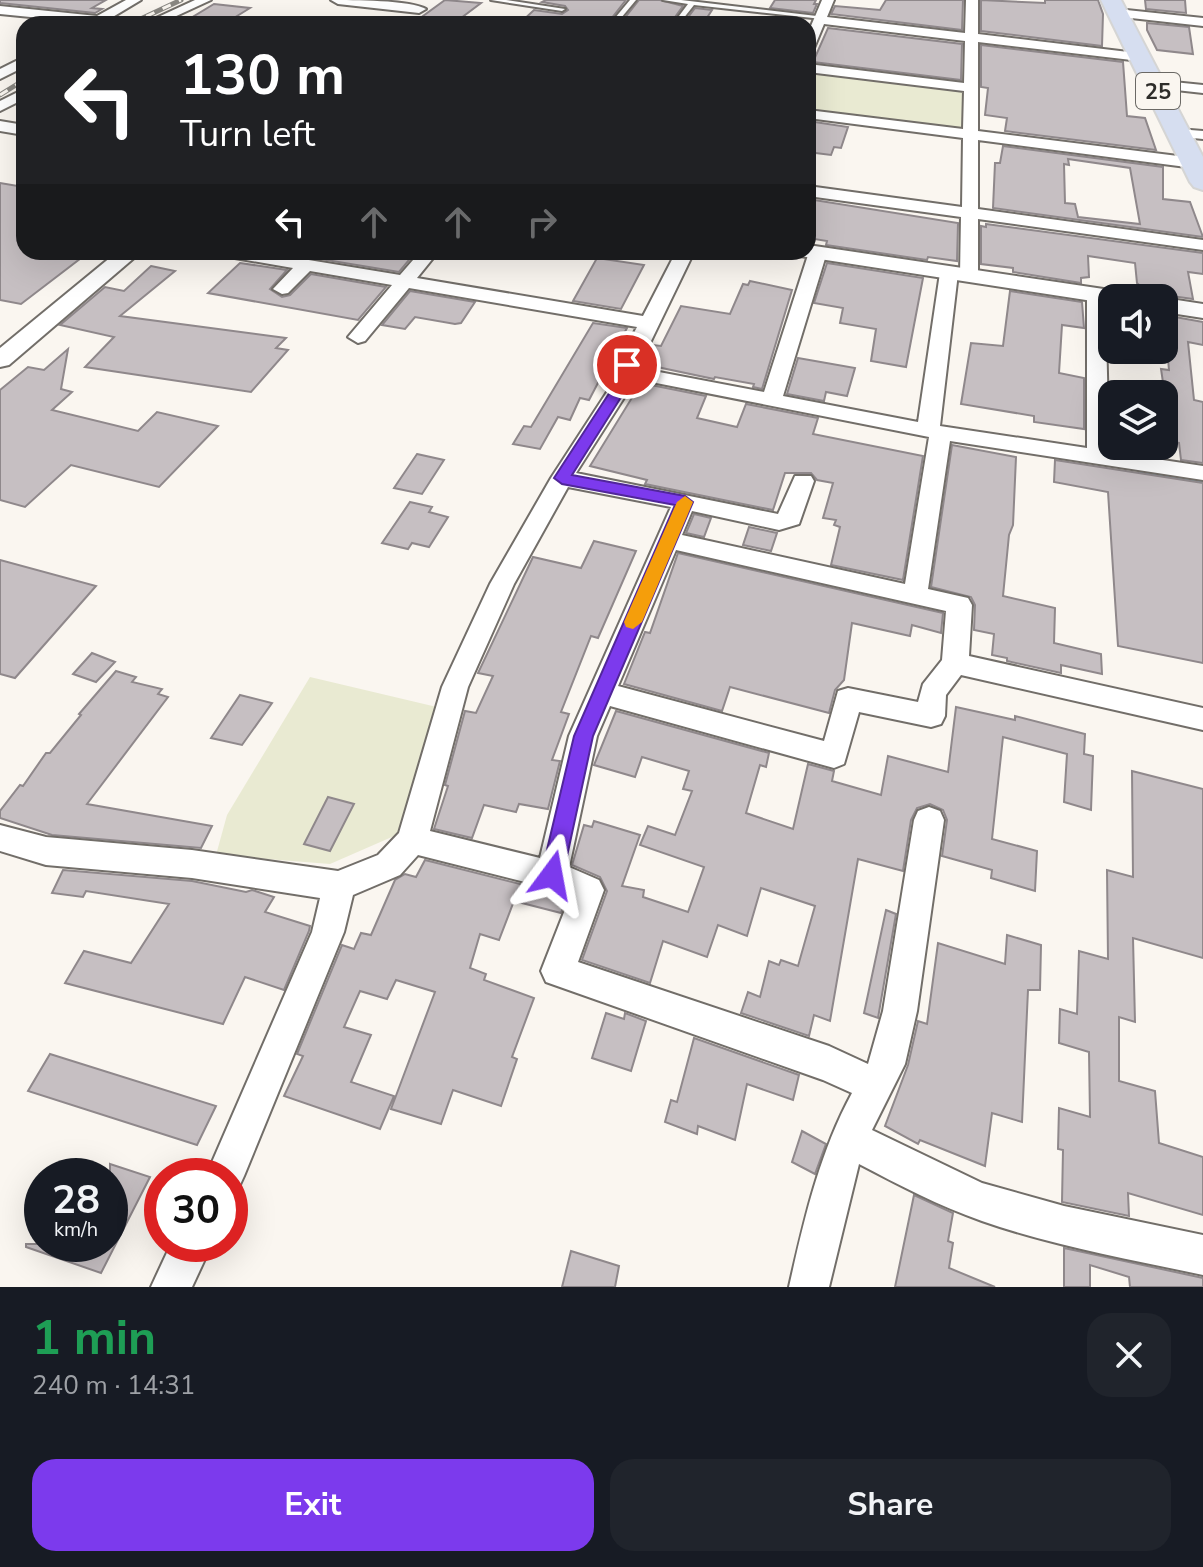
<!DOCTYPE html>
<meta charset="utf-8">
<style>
body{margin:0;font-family:"Nunito Sans",sans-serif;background:#20242c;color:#f1f3f6;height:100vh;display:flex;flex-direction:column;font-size:30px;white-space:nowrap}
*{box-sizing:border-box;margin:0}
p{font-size:26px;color:#9ea1a6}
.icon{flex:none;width:44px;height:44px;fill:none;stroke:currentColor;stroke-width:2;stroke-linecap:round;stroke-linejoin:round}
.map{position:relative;height:1287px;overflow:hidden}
.drawer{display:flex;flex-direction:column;background:#171b24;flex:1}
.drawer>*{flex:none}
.top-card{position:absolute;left:16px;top:16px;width:800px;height:244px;border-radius:24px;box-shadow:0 8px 32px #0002;background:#202124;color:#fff;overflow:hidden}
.controls{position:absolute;left:1098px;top:284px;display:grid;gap:16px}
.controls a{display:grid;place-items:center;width:80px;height:80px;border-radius:16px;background:#171b24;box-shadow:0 8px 32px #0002;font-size:40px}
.speed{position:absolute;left:24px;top:1158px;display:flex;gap:16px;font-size:40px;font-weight:700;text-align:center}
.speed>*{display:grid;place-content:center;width:104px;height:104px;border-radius:50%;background:#171b24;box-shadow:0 8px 32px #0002;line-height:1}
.speed small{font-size:20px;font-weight:400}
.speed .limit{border:12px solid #d22;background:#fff;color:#111}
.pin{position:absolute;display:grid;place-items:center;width:68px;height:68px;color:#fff;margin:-34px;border:4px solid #fff;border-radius:50%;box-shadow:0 2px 8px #0007}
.me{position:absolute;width:88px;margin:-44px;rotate:13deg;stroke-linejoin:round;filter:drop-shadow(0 0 6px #0008)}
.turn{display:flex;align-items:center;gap:28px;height:168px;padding:0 32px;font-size:36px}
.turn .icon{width:104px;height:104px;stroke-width:2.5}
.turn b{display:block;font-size:56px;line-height:68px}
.lanes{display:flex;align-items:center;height:76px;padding:0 32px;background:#0003;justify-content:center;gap:40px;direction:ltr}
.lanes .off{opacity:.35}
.round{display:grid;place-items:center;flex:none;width:84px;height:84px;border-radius:24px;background:#20242c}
.summary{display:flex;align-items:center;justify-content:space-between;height:136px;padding:0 32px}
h1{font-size:48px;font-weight:700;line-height:60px;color:#1e9e55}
.cta{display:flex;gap:16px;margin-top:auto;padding:16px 32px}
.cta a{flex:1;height:92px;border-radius:24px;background:#7c3aed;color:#fff;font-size:32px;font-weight:700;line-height:92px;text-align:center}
.cta a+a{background:#20242c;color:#f1f3f6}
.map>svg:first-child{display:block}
.green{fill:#e9ead2}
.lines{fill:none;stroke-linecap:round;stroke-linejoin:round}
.stream{stroke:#95b8d0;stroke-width:6}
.building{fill:#c6bfc2;stroke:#8f888b;stroke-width:2;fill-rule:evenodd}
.service-casing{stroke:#726e69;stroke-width:4}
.minor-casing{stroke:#726e69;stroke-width:4}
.tertiary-casing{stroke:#726e69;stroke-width:4}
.trunk-casing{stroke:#d5d5d4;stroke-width:4}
.service{fill:#fff;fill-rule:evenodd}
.minor{fill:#fff;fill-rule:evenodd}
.tertiary{fill:#fff;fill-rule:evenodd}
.trunk{fill:#d6def0;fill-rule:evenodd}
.rail-casing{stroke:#898782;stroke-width:5}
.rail{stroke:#faf6f0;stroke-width:3;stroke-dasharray:9;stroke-linecap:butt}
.route{fill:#7c3aed;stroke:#51269a;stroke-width:2}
.slow{fill:#f59e0b}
.labels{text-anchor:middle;stroke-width:6;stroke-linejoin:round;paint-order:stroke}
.shield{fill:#faf6f0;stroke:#6b6965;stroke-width:2}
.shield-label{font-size:22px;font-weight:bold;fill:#2e2d2a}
</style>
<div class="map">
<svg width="1203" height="1287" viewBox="0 0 1203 1287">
<rect width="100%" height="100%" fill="#faf6f0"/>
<g class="green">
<polygon points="808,71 964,90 967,129 960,131 808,111"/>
<polygon points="310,677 441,708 401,833 330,864 216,855 227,815"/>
</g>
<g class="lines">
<polyline class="stream" points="1142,471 1203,481"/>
</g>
<g class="building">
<polygon points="0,0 106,0 92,8 102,9 95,13 0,3"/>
<polygon points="445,0 481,3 453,24 412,24"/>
<polygon points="626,0 607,24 519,24 534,10 562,14 568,10 565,6 542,2 546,0"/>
<polygon points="639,0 660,0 683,6 670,24 620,24"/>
<polygon points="775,0 816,0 814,4 817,4 813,13 770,8"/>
<polygon points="886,0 963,0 962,30 831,14 835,6 880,10"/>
<polygon points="981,0 1045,3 1045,0 1098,0 1103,14 1102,46 981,31"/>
<polygon points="1145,0 1185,0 1186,13 1146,9"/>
<polygon points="214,4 250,8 224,24 181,24"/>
<polygon points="695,8 712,10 703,24 683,24"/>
<polygon points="1147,23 1189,27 1193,54 1157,50 1147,30"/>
<polygon points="828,28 962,44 961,80 813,62"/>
<polygon points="981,45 1123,62 1127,116 1145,118 1156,150 1005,131 1007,118 985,115 988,88 981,87"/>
<polygon points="808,121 848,127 841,148 834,147 831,155 808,152"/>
<path d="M 1003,146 L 1163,167 L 1163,199 L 1190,202 L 1203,237 L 993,208 L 995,163 L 1000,163 ZM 1068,159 L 1130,168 L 1140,224 L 1078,217 L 1075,204 L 1065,203 L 1064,164 L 1069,165 Z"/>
<polygon points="0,183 24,187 24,252 89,252 21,304 0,300"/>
<polygon points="808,199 958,223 957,261 928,257 927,260 826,245 827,241 808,238"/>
<polygon points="986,224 1203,253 1203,274 1188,272 1193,299 1164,295 1164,290 1140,286 1137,283 1135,263 1088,256 1089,277 1081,278 1081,283 1013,272 1013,268 981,264 981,226 986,227"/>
<polygon points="278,252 400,252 414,254 399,272"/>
<polygon points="597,258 644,265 621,309 573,301"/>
<polygon points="240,263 287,270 270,289 282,297 290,295 311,274 386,287 358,320 208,293"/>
<polygon points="827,263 923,278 906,367 871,361 876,329 840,323 843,308 814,303"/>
<polygon points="151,266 175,271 120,316 286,338 276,348 288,350 251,392 85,367 114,337 60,325 105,287 124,291"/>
<polygon points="750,281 792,290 762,389 753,387 754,384 715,377 714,379 643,364 653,345 661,346 681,306 730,314 743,284 748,285"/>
<polygon points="410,291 475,302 461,323 455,324 415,317 405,329 382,325"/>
<polygon points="1010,291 1082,302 1084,328 1062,325 1059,373 1084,378 1084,429 1034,422 1034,416 961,404 971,343 1003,346"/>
<polygon points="1164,315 1203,322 1203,345 1188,342 1194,400 1203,402 1203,463 1181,460 1179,443 1164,441 1164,389 1161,369 1169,370"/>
<polygon points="593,323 627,328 621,339 627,340 617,359 611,358 589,400 580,398 570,420 558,417 540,449 513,444 524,426 531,427"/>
<polygon points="68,349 61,389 72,392 52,410 138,431 157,412 218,426 159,487 71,465 25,507 0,500 0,390 28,367 44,370"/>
<polygon points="798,358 855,368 847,396 826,392 824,401 787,394"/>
<polygon points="641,383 706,396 697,418 737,427 746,404 818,418 813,434 923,456 903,580 831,565 840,527 834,525 836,520 823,518 833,483 817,480 811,473 785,473 773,510 645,484 647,480 590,466"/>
<polygon points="952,445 1016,457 1013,525 1009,535 1003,596 1055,608 1054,643 1101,654 1102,674 1061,665 1061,673 1007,661 1007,658 992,655 994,634 974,630 975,605 971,597 931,587"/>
<polygon points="417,454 444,460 422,494 394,488"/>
<polygon points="1055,460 1203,483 1203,663 1118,646 1108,492 1054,482"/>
<polygon points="410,502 432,507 429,512 448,517 429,547 412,543 408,549 382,543"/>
<polygon points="694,514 711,518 704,537 686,533"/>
<polygon points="749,527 777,533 771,551 743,545"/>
<polygon points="594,541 636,551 598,638 591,636 561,712 569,714 552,760 560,761 548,809 519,804 516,812 484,805 472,838 434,829 448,786 445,785 465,711 476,713 493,676 478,673 533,557 581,568"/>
<polygon points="678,553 943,613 941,633 912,625 910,636 852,623 844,680 835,690 829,713 730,687 722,711 624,684 645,632 650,633"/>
<polygon points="0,560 96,586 15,678 0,674"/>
<polygon points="92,653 115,662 96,682 73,674"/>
<polygon points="116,671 136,677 132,682 162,689 158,694 168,697 87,804 212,826 201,848 52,835 0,818 0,811 20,785 23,786 46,753 50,753 81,715 79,714"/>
<polygon points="240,695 272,703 242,745 211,738"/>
<polygon points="956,707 1015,720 1015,716 1085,734 1084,754 1093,756 1091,810 1064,802 1067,754 1003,737 992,839 1037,851 1035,891 991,878 992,870 942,856 947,820 943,810 930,804 917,808 911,820 903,871 858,859 830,1021 814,1015 809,1036 741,1013 748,992 760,997 769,961 779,965 781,960 798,966 815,906 761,888 747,936 718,925 707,957 663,941 650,983 582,960 607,891 600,877 572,865 584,825 592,827 594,821 640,835 622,886 644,890 643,897 688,912 704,867 640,845 648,826 675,835 692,791 683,789 689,771 642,757 635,777 594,765 616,711 769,753 766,767 760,765 746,813 793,829 808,764 834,771 832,781 881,795 888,756 948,772"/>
<polygon points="1132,771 1203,789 1203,958 1133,938 1135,1022 1119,1017 1119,1081 1155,1091 1159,1143 1203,1157 1203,1215 1128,1193 1129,1216 1062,1202 1063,1150 1058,1149 1059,1108 1090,1117 1089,1052 1059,1043 1060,1009 1077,1014 1079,951 1108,959 1107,870 1133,877"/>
<polygon points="328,797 354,804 330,851 304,844"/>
<polygon points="425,860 548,891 566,899 561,913 514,901 499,940 480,934 470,968 486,974 484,980 534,998 512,1057 517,1059 501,1106 453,1090 441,1124 391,1109 435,992 396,980 387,999 360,991 344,1027 371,1035 351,1082 394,1096 380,1129 284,1096 303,1056 297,1054 342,945 354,949 361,933 371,935 395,880 405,874 416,877"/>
<polygon points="63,870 192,881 246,892 252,890 274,897 265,912 310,926 309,931 284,990 245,977 223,1024 65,983 84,951 131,963 169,904 86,891 83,897 52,893"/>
<polygon points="886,910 896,914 878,1018 864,1013"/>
<polygon points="1007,935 1041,945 1040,990 1028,990 1022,1122 992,1113 985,1166 920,1140 918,1144 885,1126 908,1065 918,1021 927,1024 938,943 1005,964"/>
<polygon points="606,1013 624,1019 625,1013 646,1021 631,1071 592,1058"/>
<polygon points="694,1038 799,1075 793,1100 747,1084 735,1140 698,1126 697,1134 665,1122 671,1100 677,1102"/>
<polygon points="50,1054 216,1106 197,1145 28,1091"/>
<polygon points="802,1131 826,1144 815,1174 792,1162"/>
<polygon points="110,1164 150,1177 101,1273 26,1247 26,1244 110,1244"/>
<polygon points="914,1195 953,1213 948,1241 953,1243 949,1268 995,1287 895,1287"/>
<polygon points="1064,1248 1203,1278 1203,1287 1130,1287 1129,1277 1090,1265 1090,1287 1064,1287"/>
<polygon points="571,1251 619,1266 615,1287 562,1287"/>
</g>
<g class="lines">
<defs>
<g id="service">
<polygon points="491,0 506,0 565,9 562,11"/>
<polygon points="630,0 636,0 616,24 610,24"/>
<polygon points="663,0 681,0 825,17 822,19 694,5 679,24 673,24 688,4"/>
</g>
<g id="minor">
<polygon points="126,0 141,0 101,24 0,14 0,6 97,16"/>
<polygon points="195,0 211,0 159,24 143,24"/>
<polygon points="822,0 834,0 827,17 965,33 966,0 978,0 978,34 1145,54 1147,57 1140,61 978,42 978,131 1194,158 1202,163 1194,168 978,140 978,209 1203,240 1203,250 978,219 978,275 969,280 960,275 961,217 808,196 808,186 962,207 963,138 808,118 808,110 963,129 964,91 808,72 808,64 964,83 965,41 824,24 814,48 808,52 808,33"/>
<polygon points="1117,9 1203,18 1203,26 1113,16 1113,10"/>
<polygon points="24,57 24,67 0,79 0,69"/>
<polygon points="1154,80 1203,85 1203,93 1149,87 1147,84"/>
<polygon points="24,89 24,99 0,111 0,101"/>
<polygon points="1178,129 1203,131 1203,139 1173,136 1173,130"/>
<path d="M 818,247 L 827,252 L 783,396 L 918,422 L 940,273 L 949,268 L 958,273 L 940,426 L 1087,448 L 1087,295 L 1096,289 L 1102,291 L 1105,295 L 1109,452 L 1203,466 L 1203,480 L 950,441 L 928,589 L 968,598 L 972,605 L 969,656 L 1203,708 L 1203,730 L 961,675 L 946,695 L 945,716 L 941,724 L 931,727 L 859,712 L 844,764 L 834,768 L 610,706 L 597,736 L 569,867 L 599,880 L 604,890 L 578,962 L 829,1046 L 868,1064 L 883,1011 L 914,820 L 918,811 L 929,807 L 940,811 L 944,820 L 917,1011 L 905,1064 L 872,1130 L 982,1183 L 1064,1206 L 1203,1235 L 1203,1275 C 1129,1259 1053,1246 982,1221 C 939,1206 899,1185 859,1164 L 829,1287 L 789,1287 C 804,1220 819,1154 852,1093 L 823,1080 L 546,982 L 541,971 L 570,897 L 549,888 L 418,855 L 400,875 L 353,895 L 344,932 L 244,1176 L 238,1189 L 230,1193 L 230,1176 L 206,1176 L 312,932 L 320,898 L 192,878 L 46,865 L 0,851 L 0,825 L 46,837 L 192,850 L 338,871 L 378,855 L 399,833 L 442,687 L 490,584 L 551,478 L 620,372 L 617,365 L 637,327 L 409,288 L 365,341 L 358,343 L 348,337 L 392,285 L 310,271 L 288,293 L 282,294 L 273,289 L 293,268 L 229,257 L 220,252 L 260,252 L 400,275 L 420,252 L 438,252 L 417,278 L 643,316 L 676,252 L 694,252 L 638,368 L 764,392 L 809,252 ZM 636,379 L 929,437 L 905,584 L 682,535 L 692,511 L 779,530 L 799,524 L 814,481 L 811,476 L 795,476 L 778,514 L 576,473 ZM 568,487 L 671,507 L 569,736 L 540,858 L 430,831 L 468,687 L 514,584 ZM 676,550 L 946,611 L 942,660 L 923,684 L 918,702 L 848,688 L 838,691 L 824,741 L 618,686 Z"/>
<polygon points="171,1244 212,1244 192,1287 151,1287"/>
</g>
<g id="tertiary">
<path d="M 331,0 C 353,0 410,0 426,9 L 419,13 L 338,4 Z"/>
<polygon points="0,121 24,125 24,135 0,131"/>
<polygon points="808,245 1117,291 1125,293 1128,298 1112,298 1112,304 800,256 798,252 808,252"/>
<polygon points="117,252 141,252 9,365 0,367 0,348"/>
<polygon points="1164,298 1203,304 1203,318 1164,312"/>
</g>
<polygon id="trunk" points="1101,0 1121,0 1203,157 1203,190 1194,187 1190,182"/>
</defs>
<use href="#service" class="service-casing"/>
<use href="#minor" class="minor-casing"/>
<use href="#tertiary" class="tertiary-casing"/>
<use href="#trunk" class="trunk-casing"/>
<use href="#service" class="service"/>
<use href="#minor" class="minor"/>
<use href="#tertiary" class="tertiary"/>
<use href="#trunk" class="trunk"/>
<defs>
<g id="rail">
<polyline points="130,24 181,0"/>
<polyline points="0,95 24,80"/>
</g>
</defs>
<use href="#rail" class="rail-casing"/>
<use href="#rail" class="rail"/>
</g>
<polygon class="route" points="627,361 632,362 637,372 572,475 685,496 693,502 593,736 563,875 559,882 552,885 544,882 541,875 574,736 675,505 562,484 554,478 623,372 620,365"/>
<polygon class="slow" points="685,496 693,502 642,622 633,629 626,627 624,622 677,502"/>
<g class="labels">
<rect class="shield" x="1136" y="73" width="44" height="36" rx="6"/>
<g class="shield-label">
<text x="1158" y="99">25</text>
</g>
</g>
</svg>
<div class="controls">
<a><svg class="icon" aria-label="sound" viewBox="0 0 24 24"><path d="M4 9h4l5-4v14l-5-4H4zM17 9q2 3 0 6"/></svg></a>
<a><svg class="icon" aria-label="layers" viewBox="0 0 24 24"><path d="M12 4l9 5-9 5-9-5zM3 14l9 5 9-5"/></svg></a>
</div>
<div class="speed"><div>28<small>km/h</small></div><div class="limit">30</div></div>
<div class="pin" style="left:627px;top:365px;background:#d93025"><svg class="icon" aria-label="arrive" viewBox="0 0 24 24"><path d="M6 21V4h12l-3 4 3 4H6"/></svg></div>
<svg class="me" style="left:552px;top:875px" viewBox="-20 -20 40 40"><path d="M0-17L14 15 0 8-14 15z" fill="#7c3aed" stroke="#fff" stroke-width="4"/></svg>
<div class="top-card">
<div class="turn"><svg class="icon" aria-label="left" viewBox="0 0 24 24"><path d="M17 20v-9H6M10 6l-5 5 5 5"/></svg><div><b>130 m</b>Turn left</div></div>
<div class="lanes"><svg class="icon" aria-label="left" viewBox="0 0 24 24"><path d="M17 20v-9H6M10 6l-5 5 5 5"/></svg><svg class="icon off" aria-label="ahead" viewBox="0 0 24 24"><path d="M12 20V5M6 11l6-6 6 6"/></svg><svg class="icon off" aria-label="ahead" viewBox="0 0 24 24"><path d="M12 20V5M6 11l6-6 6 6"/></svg><svg class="icon off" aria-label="right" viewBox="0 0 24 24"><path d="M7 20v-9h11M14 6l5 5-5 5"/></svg></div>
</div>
</div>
<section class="drawer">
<div class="summary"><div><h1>1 min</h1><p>240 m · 14:31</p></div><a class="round"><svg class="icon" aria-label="close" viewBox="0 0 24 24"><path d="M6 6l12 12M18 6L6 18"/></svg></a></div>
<div class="cta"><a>Exit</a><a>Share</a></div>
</section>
